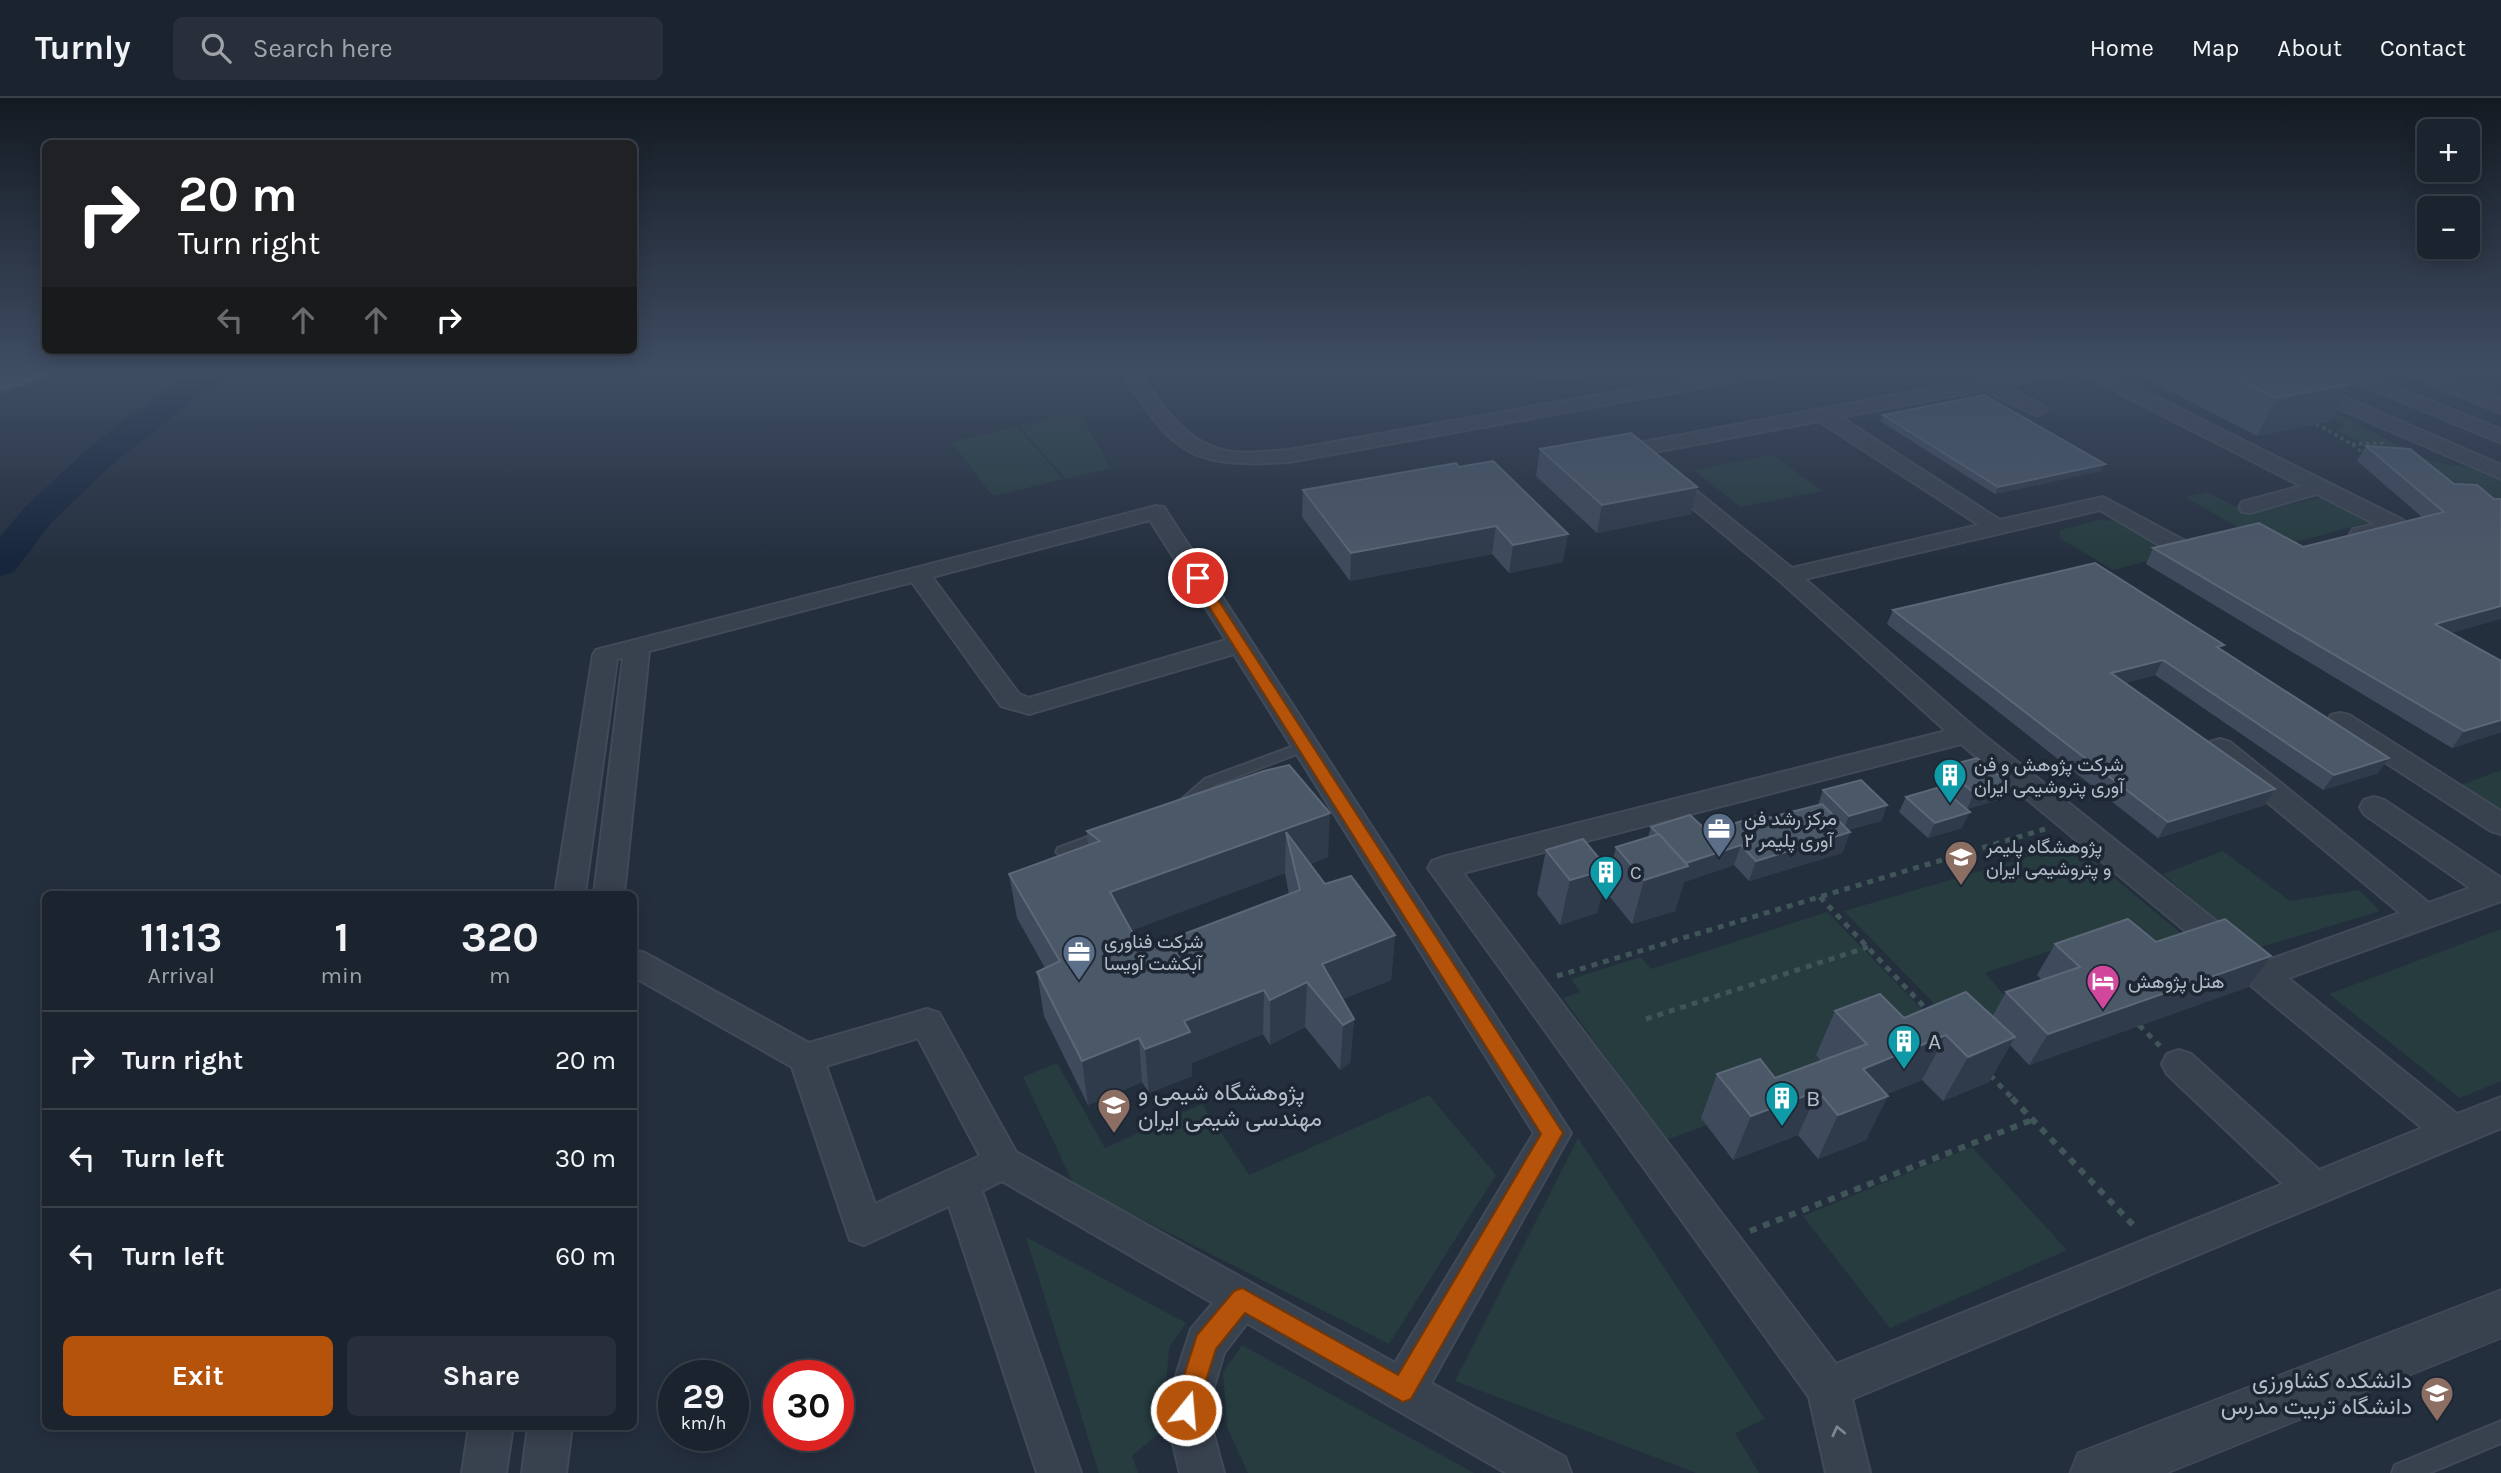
<!DOCTYPE html>
<meta charset="utf-8">
<style>
body{margin:0;font-family:Karla,Vazirmatn,sans-serif;background:#282f3a;color:#f1f3f6;height:100vh;display:flex;flex-direction:column;font-size:26px;white-space:nowrap}
*{box-sizing:border-box;margin:0}
p{font-size:23px;color:#a0a4aa}
.icon{flex:none;width:38px;height:38px;fill:none;stroke:currentColor;stroke-width:2;stroke-linecap:round;stroke-linejoin:round}
.map{position:relative;flex:1;overflow:hidden}
.details{position:absolute;left:42px;top:793px;width:595px;height:539px;display:flex;flex-direction:column;background:#1b232e;border-radius:10px;box-shadow:0 4px 18px #0003,0 0 0 2px #39404a}
.details>*{flex:none}
.guide{position:absolute;left:42px;top:42px;width:595px;height:214px;border-radius:10px;box-shadow:0 4px 18px #0003,0 0 0 2px #39404a;background:#202124;color:#fff;overflow:hidden}
.tools{position:absolute;left:2417px;top:21px;display:grid;gap:14px}
.tools a{display:grid;place-items:center;width:63px;height:63px;border-radius:10px;background:#1b232e;box-shadow:0 4px 18px #0003,0 0 0 2px #39404a;font-size:35px}
.speed{position:absolute;left:658px;top:1262px;display:flex;gap:14px;font-size:35px;font-weight:700;text-align:center}
.speed>*{display:grid;place-content:center;width:91px;height:91px;border-radius:50%;background:#1b232e;box-shadow:0 4px 18px #0003,0 0 0 2px #39404a;line-height:1}
.speed small{font-size:18px;font-weight:400}
.speed .limit{border:10px solid #d22;background:#fff;color:#111}
.pin{position:absolute;display:grid;place-items:center;width:60px;height:60px;color:#fff;margin:-30px;border:4px solid #fff;border-radius:50%;box-shadow:0 2px 7px #0007}
.me{position:absolute;width:77px;margin:-38px;rotate:17deg;stroke-linejoin:round;filter:drop-shadow(0 0 5px #0008)}
.turn{display:flex;align-items:center;gap:24px;height:147px;padding:0 21px;font-size:32px}
.turn .icon{width:91px;height:91px;stroke-width:2.5}
.turn b{display:block;font-size:49px;line-height:60px}
.lanes{display:flex;align-items:center;height:66px;padding:0 21px;background:#0003;justify-content:center;gap:35px;direction:ltr}
.lanes .off{opacity:.35}
.eta{display:flex;justify-content:space-evenly;align-items:center;height:119px;text-align:center}
.eta b{font-size:42px;font-weight:700;line-height:49px}
.action{display:flex;gap:14px;margin-top:auto;padding:14px 21px}
.action a{flex:1;height:80px;border-radius:10px;background:#b45309;color:#fff;font-size:28px;font-weight:700;line-height:80px;text-align:center}
.action a+a{background:#282f3a;color:#f1f3f6}
ul{padding:0;list-style:none}
li{display:flex;align-items:center;gap:21px;height:98px;padding:0 21px;border-top:2px solid #39404a}
li div{flex:1}
li b{display:block;font-size:26px}
li em{font-style:normal}
header{display:flex;align-items:center;gap:42px;box-sizing:border-box;height:98px;padding:0 35px;background:#1b232e;border-bottom:2px solid #39404a}
header strong{font-size:33px}
nav{display:flex;gap:38px;margin-inline-start:auto;font-size:24px}
.search{width:490px;height:63px;background:#282f3a;display:flex;align-items:center;gap:18px;box-sizing:border-box;padding:0 24px;border-radius:10px;color:#a0a4aa;font-size:26px}
.map>svg:first-child{display:block}
.green{fill:#263c3f}
.lines{fill:none;stroke-linecap:round;stroke-linejoin:round}
.river{fill:#17263c;fill-rule:evenodd}
.service-casing{stroke:#414a57;stroke-width:4}
.minor-casing{stroke:#414a57;stroke-width:4}
.tertiary-casing{stroke:#414a57;stroke-width:3}
.trunk-casing{stroke:#434c59;stroke-width:4}
.path-far2{stroke:#3f5557;stroke-width:3.5;stroke-dasharray:3.5 3.5;stroke-linecap:butt}
.path-far1{stroke:#3f5557;stroke-width:5;stroke-dasharray:6 6;stroke-linecap:butt}
.path{stroke:#3f5557;stroke-width:6;stroke-dasharray:7 7;stroke-linecap:butt}
.service{fill:#38414e;fill-rule:evenodd}
.minor{fill:#38414e;fill-rule:evenodd}
.tertiary{fill:#38414e;fill-rule:evenodd}
.trunk{fill:#656462;fill-rule:evenodd}
.wall{fill:#3f4b5c;fill-rule:evenodd}
.shaded-wall{fill:#2f3b4b}
.building{fill:#4b5868;stroke:#5c6777;stroke-width:2}
.oneway{stroke:#7c8592}
.route{fill:#b45309;stroke:#753606;stroke-width:2}
.labels{text-anchor:middle;stroke-width:7;stroke-linejoin:round;paint-order:stroke}
.poi-label{font-size:19px;fill:#b4bcc9;stroke:#1d2633;text-anchor:start}
.near-poi-label{font-size:23px;fill:#b4bcc9;stroke:#1d2633;text-anchor:start}
</style>
<header>
<strong>Turnly</strong>
<div class="search"><svg class="icon" aria-label="search" viewBox="0 0 24 24"><circle cx="10" cy="10" r="6"/><path d="M15 15l6 6"/></svg>Search here</div>
<nav><a>Home</a><a>Map</a><a>About</a><a>Contact</a></nav>
</header>
<div class="map">
<svg width="2501" height="1375" viewBox="0 0 2501 1375">
<rect width="100%" height="100%" fill="#242f3e"/>
<g class="green">
<polygon points="2228,271 2252,271 2429,363 2470,370 2501,383 2501,415 2336,332 2344,327"/>
<polygon points="2422,271 2501,271 2501,304"/>
<polygon points="1079,314 1111,370 1066,381 1019,328"/>
<polygon points="1017,329 1063,381 993,398 951,344"/>
<polygon points="1773,357 1822,393 1740,409 1694,372"/>
<polygon points="2207,394 2250,416 2323,399 2370,424 2274,450 2185,399"/>
<polygon points="2099,422 2118,423 2171,457 2113,472 2060,440 2060,432"/>
<polygon points="2501,672 2501,712 2461,687"/>
<polygon points="2073,746 2207,857 2088,840 1985,875 2017,912 1958,930 1844,813"/>
<polygon points="2223,753 2290,803 2359,792 2380,813 2251,852 2163,776"/>
<polygon points="1827,814 1949,939 1666,1042 1563,900 1580,894 1571,881 1641,859 1651,871"/>
<polygon points="2501,831 2501,983 2460,1000 2329,896"/>
<polygon points="1057,965 1105,1050 1202,1006 1249,1077 1429,997 1496,1077 1389,1246 1074,1087 1023,979"/>
<polygon points="1578,1040 1765,1321 1735,1335 1759,1375 1696,1375 1455,1283"/>
<polygon points="1972,1049 2067,1152 1890,1230 1803,1118"/>
<polygon points="1026,1139 1186,1225 1169,1250 1165,1300 1167,1328 1132,1358 1138,1375 1099,1375"/>
<polygon points="1242,1247 1474,1375 1248,1375 1227,1329 1223,1274"/>
</g>
<g class="lines">
<polygon class="river" points="194,271 231,271 226,278 117,362 51,425 14,474 0,478 0,439 25,409 92,347"/>
<defs>
<g id="service">
<polygon points="1305,644 1312,648 1310,651 1215,687 1186,711 1181,713 1174,708 1205,681"/>
<polygon points="1104,733 1111,738 1109,742 1063,759 1056,754 1058,750"/>
<polygon points="2501,1323 2501,1345 2429,1375 2392,1375 2395,1367"/>
</g>
<g id="minor">
<path d="M 1119,271 L 1137,271 C 1161,306 1187,350 1234,354 C 1252,356 1271,353 1289,352 L 1746,271 L 1785,271 L 1776,276 L 1289,364 C 1187,371 1173,354 1119,271 Z"/>
<path d="M 2035,271 L 2073,271 L 2064,276 L 2005,288 L 2044,308 L 2047,312 L 2037,318 L 1984,292 L 1840,319 L 2000,422 L 2103,399 L 2187,444 L 2190,449 L 2187,454 L 2171,454 L 2100,412 L 1805,481 L 1975,630 L 2266,863 L 2400,815 L 2210,656 L 2206,650 L 2210,644 L 2220,641 L 2230,644 L 2429,805 L 2470,790 L 2364,716 L 2360,709 L 2364,702 L 2374,699 L 2384,702 L 2501,780 L 2501,803 L 2288,880 L 2457,1016 L 2501,999 L 2501,1030 L 1852,1301 L 1870,1375 L 1826,1375 L 1809,1299 L 1428,770 L 1432,763 L 1443,759 L 1946,633 L 1780,483 L 1623,352 L 1626,348 L 1633,346 ZM 1819,323 L 1979,427 L 1792,470 L 1649,355 ZM 1961,646 L 2422,1030 L 2319,1072 L 2191,956 L 2179,952 L 2167,956 L 2162,966 L 2167,976 L 2283,1086 L 1836,1266 L 1463,775 Z"/>
<polygon points="2077,271 2100,271 2403,422 2406,427 2403,432 2361,443 2353,441 2350,436 2353,431 2375,426 2317,396 2250,415 2242,414 2239,409 2242,404 2301,388 2080,275"/>
<polygon points="2309,271 2354,271 2501,332 2501,345 2343,279 2324,278 2317,281 2333,294 2501,367 2501,381 2319,302 2295,280"/>
<polygon points="2401,271 2425,271 2501,302 2501,315 2404,275"/>
<path d="M 1156,408 L 1164,409 L 1167,414 L 1571,1035 L 1431,1285 L 1565,1359 L 1571,1375 L 1506,1375 L 1247,1225 L 1224,1255 L 1207,1312 L 1224,1375 L 1180,1375 L 1165,1312 L 1191,1231 L 1213,1205 L 1002,1083 L 982,1093 L 1081,1375 L 1037,1375 L 949,1108 L 864,1147 L 850,1142 L 792,969 L 634,879 L 634,852 L 645,855 L 809,945 L 927,911 L 939,915 L 1016,1054 L 1395,1265 L 1534,1035 L 1234,556 L 1029,616 L 1001,608 L 912,484 L 649,553 L 624,796 L 594,796 L 623,560 L 617,561 L 585,796 L 555,796 L 593,557 L 596,552 ZM 1150,422 L 1226,542 L 1029,600 L 1019,596 L 932,479 ZM 918,940 L 980,1058 L 875,1106 L 826,968 Z"/>
<polygon points="2340,615 2349,617 2501,713 2501,736 2491,733 2331,629 2327,623 2331,617"/>
<polygon points="469,1328 513,1328 506,1375 462,1375"/>
<polygon points="528,1328 572,1328 566,1375 522,1375"/>
</g>
<polygon id="tertiary" points="2501,1192 2501,1240 2167,1375 2070,1375 2078,1355"/>
<polygon id="trunk" points="18,271 55,271 52,276 0,293 0,277"/>
</defs>
<use href="#service" class="service-casing"/>
<use href="#minor" class="minor-casing"/>
<use href="#tertiary" class="tertiary-casing"/>
<use href="#trunk" class="trunk-casing"/>
<g class="path-far2">
<polyline points="2316,326 2352,346 2364,356"/>
<polyline points="2352,346 2385,345"/>
</g>
<g class="path-far1">
<polyline points="1820,799 1928,913"/>
<polyline points="1557,878 2045,731"/>
<polyline points="1646,921 1868,849"/>
<polyline points="2139,927 2160,948"/>
<polyline points="1990,977 2014,1002"/>
</g>
<g class="path">
<polyline points="2012,1000 2136,1130"/>
<polyline points="1750,1133 2032,1022"/>
</g>
<use href="#service" class="service"/>
<use href="#minor" class="minor"/>
<use href="#tertiary" class="tertiary"/>
<use href="#trunk" class="trunk"/>
</g>
<g class="wall">
<polygon points="1529,271 1633,271 1555,284 1551,280 1540,281"/>
<polygon points="2146,271 2317,271 2350,286 2330,323 2257,338 2142,279"/>
<polygon points="1883,317 2101,373 1995,396 1880,323"/>
<polygon points="2366,348 2454,386 2451,535 2501,634 2452,650 2146,466 2153,450 2303,449 2422,419 2357,363"/>
<polygon points="1540,351 1697,389 1691,416 1597,435 1536,378"/>
<polygon points="1456,365 1563,464 1509,475 1492,456 1350,483 1302,419 1303,392"/>
<polygon points="1893,512 2221,552 2378,675 2323,692 2155,577 2125,585 2275,691 2265,707 2158,740 1887,526"/>
<polygon points="1943,669 2001,701 1967,711 1937,685"/>
<path d="M 1264,673 L 1328,759 L 1310,766 L 1325,786 L 1395,837 L 1391,882 L 1342,901 L 1354,921 L 1350,965 L 1340,972 L 1305,929 L 1270,947 L 1263,936 L 1192,965 L 1192,978 L 1149,995 L 1142,984 L 1088,1007 L 1044,918 L 1037,874 L 1045,870 L 1017,820 L 1009,776 L 1088,747 L 1087,733 ZM 1285,775 L 1289,797 L 1142,852 L 1131,832 Z"/>
<polygon points="1823,692 1887,707 1881,723 1848,732 1850,734 1842,755 1749,783 1734,767 1684,784 1675,813 1632,826 1605,793 1616,749 1648,739 1651,729 1708,734 1818,707"/>
<polygon points="1906,699 1962,730 1928,740 1899,714"/>
<polygon points="1546,752 1608,771 1597,815 1560,827 1537,796"/>
<polygon points="2156,844 2271,858 2248,889 2029,967 2010,947 1989,984 1943,1003 1922,982 1886,996 1866,1042 1818,1061 1798,1037 1733,1062 1701,1020 1717,976 1775,980 1821,963 1816,957 1835,913 1904,920 1992,919 2006,894 2042,882 2037,877 2055,846"/>
</g>
<g class="shaded-wall">
<polygon points="1541,271 1552,271 1551,280 1540,281"/>
<polygon points="1557,271 1633,271 1555,284"/>
<polygon points="2350,286 2330,323 2257,338 2276,300"/>
<polygon points="2105,366 2101,373 1995,396 1998,389"/>
<polygon points="1697,389 1691,416 1597,435 1602,407"/>
<polygon points="1496,428 1492,456 1350,483 1351,455"/>
<polygon points="1568,436 1563,464 1509,475 1513,447"/>
<polygon points="2501,508 2501,521 2424,543 2435,526"/>
<polygon points="2163,562 2155,577 2103,591 2111,575"/>
<polygon points="2501,622 2501,634 2452,650 2464,633"/>
<polygon points="2389,660 2378,675 2323,692 2334,677"/>
<polygon points="2008,685 2001,701 1967,711 1974,695"/>
<polygon points="2275,691 2265,707 2158,740 2168,724"/>
<polygon points="1887,707 1881,723 1843,733 1849,718"/>
<polygon points="1970,714 1962,730 1928,740 1935,725"/>
<polygon points="1330,715 1328,759 1295,771 1286,734 1285,775 1115,839 1110,794"/>
<polygon points="1850,734 1842,755 1749,783 1756,763"/>
<polygon points="1741,747 1734,767 1684,784 1675,813 1632,826 1644,782 1685,765"/>
<polygon points="1608,771 1597,815 1560,827 1570,782"/>
<polygon points="1395,837 1391,882 1326,907 1322,866"/>
<polygon points="2271,858 2248,889 2029,967 2048,936"/>
<polygon points="1307,884 1305,929 1270,947 1270,902"/>
<polygon points="1264,892 1263,936 1192,965 1192,978 1149,995 1145,951 1184,923"/>
<polygon points="1354,921 1350,965 1340,972 1343,927"/>
<polygon points="1946,937 1922,982 1842,1015 1863,971"/>
<polygon points="2015,939 1989,984 1943,1003 1968,959"/>
<polygon points="1139,940 1142,984 1088,1007 1082,963"/>
<polygon points="1818,993 1798,1037 1733,1062 1751,1018"/>
<polygon points="1888,998 1866,1042 1818,1061 1838,1017"/>
</g>
<g class="building">
<polygon points="2214,271 2317,271 2350,286 2276,300"/>
<polygon points="1984,297 2105,366 1998,389 1883,317"/>
<polygon points="1631,335 1697,389 1602,407 1540,351"/>
<polygon points="2366,348 2410,351 2454,386 2477,387 2494,401 2501,401 2501,508 2435,526 2501,563 2501,622 2464,633 2153,450 2259,425 2303,449 2444,414"/>
<polygon points="1493,363 1568,436 1513,447 1496,428 1351,455 1303,392 1456,365 1459,369"/>
<polygon points="2095,465 2224,547 2217,549 2389,660 2334,677 2163,562 2111,575 2275,691 2168,724 1893,512"/>
<polygon points="1977,660 2008,685 1974,695 1943,669"/>
<polygon points="1289,667 1330,715 1110,794 1142,852 1300,792 1286,734 1325,786 1351,778 1395,837 1322,866 1354,921 1343,927 1307,884 1270,902 1264,892 1184,923 1190,934 1145,951 1139,940 1082,963 1037,874 1060,863 1009,776 1100,743 1087,733 1264,673"/>
<polygon points="1861,682 1887,707 1849,718 1823,692"/>
<polygon points="1940,689 1970,714 1935,725 1906,699"/>
<polygon points="1822,706 1850,734 1756,763 1741,747 1686,765 1659,736 1658,736 1651,729 1690,717 1708,734 1763,716 1768,720"/>
<polygon points="1659,736 1688,768 1644,782 1616,749"/>
<polygon points="1583,741 1608,771 1570,782 1546,752"/>
<polygon points="2128,821 2156,844 2225,821 2271,858 2048,936 2006,894 2080,869 2055,846"/>
<polygon points="1966,894 2015,939 1968,959 1946,937 1863,971 1888,998 1838,1017 1818,993 1751,1018 1717,976 1760,961 1775,980 1867,946 1835,913 1880,896 1904,920"/>
</g>
<defs><path id="oneway-chevron" d="M-2-3.5L2.5 0L-2 3.5" fill="none" stroke-width="1.6" stroke-linecap="round" stroke-linejoin="round" transform="scale(1.75)"/></defs>
<use class="oneway" href="#oneway-chevron" transform="translate(1838 1333) rotate(-103)"/>
<linearGradient id="sky" x2="0" y2="1"><stop stop-color="#141a22"/><stop offset="0.59" stop-color="#3f4d63"/><stop offset="1" stop-color="#3f4d63" stop-opacity="0"/></linearGradient>
<rect width="2501" height="463" fill="url(#sky)"/>
<polygon class="route" points="1198,476 1204,480 1563,1035 1411,1301 1403,1304 1245,1215 1216,1251 1194,1320 1186,1324 1177,1320 1173,1312 1197,1237 1234,1193 1242,1190 1398,1277 1541,1036 1191,480"/>
<defs>
<symbol id="building-pin" viewBox="-11 -11 22 30"><path d="M0 17L-7.5 6A9.5 9.5 0 1 1 7.5 6Z" fill="#0f9aa8" stroke="#1d2633"/><path d="M-4-6H4V6H1V3H-1V6H-4ZM-2.5-4.3h1.7v1.8h-1.7ZM.8-4.3h1.7v1.8H.8ZM-2.5-1h1.7V.8h-1.7ZM.8-1h1.7V.8H.8Z" fill="#fff"/></symbol>
<symbol id="office-pin" viewBox="-11 -11 22 30"><path d="M0 17L-7.5 6A9.5 9.5 0 1 1 7.5 6Z" fill="#5c6f8a" stroke="#1d2633"/><path d="M-6-3h4V-5.5h4V-3h4V5H-6ZM-1-4.5V-3h2v-1.5ZM-6 0V1H6V0Z" fill="#fff"/></symbol>
<symbol id="university-pin" viewBox="-11 -11 22 30"><path d="M0 17L-7.5 6A9.5 9.5 0 1 1 7.5 6Z" fill="#8d6e63" stroke="#1d2633"/><path d="M0-5L7-2L0 1L-7-2ZM-4 1L0 2.5L4 1V4Q0 6-4 4Z" fill="#fff"/></symbol>
<symbol id="hotel-pin" viewBox="-11 -11 22 30"><path d="M0 17L-7.5 6A9.5 9.5 0 1 1 7.5 6Z" fill="#d1479c" stroke="#1d2633"/><path d="M-6-4.5h1.5V1H6V5H4.5V3h-9V5H-6ZM-4 0a1.8 1.8 0 1 1 3.6 0ZM.5 0V-2.5h3Q6-2.5 6 0Z" fill="#fff"/></symbol>
</defs>
<g fill-rule="evenodd">
<use href="#building-pin" x="1931" y="658" width="38" height="52"/>
<use href="#office-pin" x="1700" y="712" width="38" height="52"/>
<use href="#university-pin" x="1942" y="740" width="38" height="52"/>
<use href="#building-pin" x="1587" y="755" width="38" height="52"/>
<use href="#office-pin" x="1060" y="835" width="38" height="52"/>
<use href="#hotel-pin" x="2084" y="864" width="38" height="52"/>
<use href="#building-pin" x="1885" y="924" width="38" height="52"/>
<use href="#building-pin" x="1763" y="981" width="38" height="52"/>
<use href="#university-pin" x="1095" y="988" width="38" height="52"/>
<use href="#university-pin" x="2418" y="1276" width="38" height="52"/>
</g>
<g class="labels">
<g class="poi-label">
<text x="1974" y="673">شرکت پژوهش و فن<tspan x="1974" dy="22">آوری پتروشیمی ایران</tspan></text>
<text x="1744" y="727">مرکز رشد فن<tspan x="1744" dy="22">آوری پلیمر ۲</tspan></text>
<text x="1986" y="755">پژوهشگاه پلیمر<tspan x="1986" dy="22">و پتروشیمی ایران</tspan></text>
<text x="1630" y="781">C</text>
<text x="1104" y="850">شرکت فناوری<tspan x="1104" dy="22">آبکشت آویسا</tspan></text>
<text x="2128" y="890">هتل پژوهش</text>
</g>
<g class="near-poi-label">
<text x="1928" y="951">A</text>
<text x="1138" y="1002">پژوهشگاه شیمی و<tspan x="1138" dy="26">مهندسی شیمی ایران</tspan></text>
<text x="1806" y="1008">B</text>
<text x="2412" y="1290" text-anchor="end">دانشکده کشاورزی<tspan x="2412" dy="26">دانشگاه تربیت مدرس</tspan></text>
</g>
</g>
</svg>
<div class="tools">
<a>+</a>
<a>−</a>
</div>
<div class="speed"><div>29<small>km/h</small></div><div class="limit">30</div></div>
<div class="pin" style="left:1198px;top:480px;background:#d93025"><svg class="icon" aria-label="arrive" viewBox="0 0 24 24"><path d="M6 21V4h12l-3 4 3 4H6"/></svg></div>
<svg class="me" style="left:1186px;top:1312px" viewBox="-20 -20 40 40"><circle r="17" fill="#b45309" stroke="#fff" stroke-width="3"/><path d="M0-11L8 9 0 5-8 9z" fill="#fff"/></svg>
<div class="guide">
<div class="turn"><svg class="icon" aria-label="right" viewBox="0 0 24 24"><path d="M7 20v-9h11M14 6l5 5-5 5"/></svg><div><b>20 m</b>Turn right</div></div>
<div class="lanes"><svg class="icon off" aria-label="left" viewBox="0 0 24 24"><path d="M17 20v-9H6M10 6l-5 5 5 5"/></svg><svg class="icon off" aria-label="ahead" viewBox="0 0 24 24"><path d="M12 20V5M6 11l6-6 6 6"/></svg><svg class="icon off" aria-label="ahead" viewBox="0 0 24 24"><path d="M12 20V5M6 11l6-6 6 6"/></svg><svg class="icon" aria-label="right" viewBox="0 0 24 24"><path d="M7 20v-9h11M14 6l5 5-5 5"/></svg></div>
</div>
<section class="details">
<div class="eta">
<div><b>11:13</b><p>Arrival</p></div>
<div><b>1</b><p>min</p></div>
<div><b>320</b><p>m</p></div>
</div>
<ul>
<li><svg class="icon" aria-label="right" viewBox="0 0 24 24"><path d="M7 20v-9h11M14 6l5 5-5 5"/></svg><div><b>Turn right</b></div><em>20 m</em></li>
<li><svg class="icon" aria-label="left" viewBox="0 0 24 24"><path d="M17 20v-9H6M10 6l-5 5 5 5"/></svg><div><b>Turn left</b></div><em>30 m</em></li>
<li><svg class="icon" aria-label="left" viewBox="0 0 24 24"><path d="M17 20v-9H6M10 6l-5 5 5 5"/></svg><div><b>Turn left</b></div><em>60 m</em></li>
</ul>
<div class="action"><a>Exit</a><a>Share</a></div>
</section>
</div>
